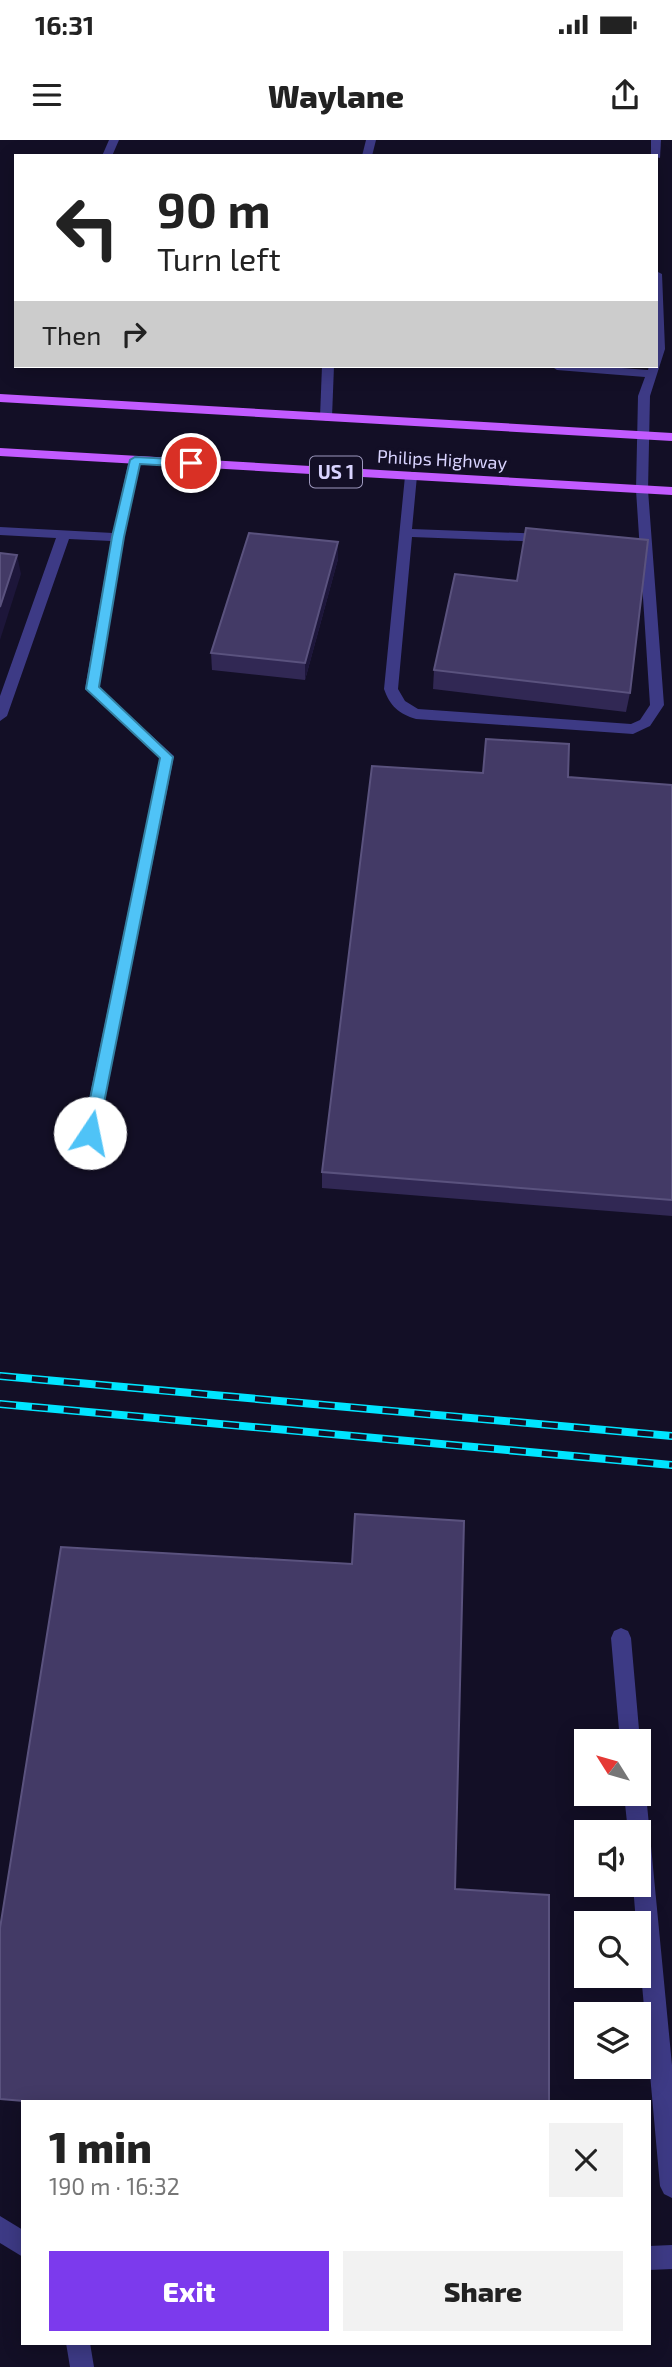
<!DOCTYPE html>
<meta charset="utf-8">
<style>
body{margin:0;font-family:"Exo 2",sans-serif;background:#f2f2f2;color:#222;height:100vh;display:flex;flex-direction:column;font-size:26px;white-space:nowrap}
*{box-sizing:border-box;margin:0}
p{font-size:23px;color:#767676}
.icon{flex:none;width:38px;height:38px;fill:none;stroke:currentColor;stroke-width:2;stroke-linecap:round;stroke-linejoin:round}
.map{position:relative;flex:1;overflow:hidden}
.details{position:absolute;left:21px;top:1960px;width:630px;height:245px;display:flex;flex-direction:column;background:#fff;border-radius:0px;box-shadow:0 4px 18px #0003}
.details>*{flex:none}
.hud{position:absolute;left:14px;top:14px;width:644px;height:214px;border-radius:0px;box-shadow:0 4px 18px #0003;background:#fff;color:#222;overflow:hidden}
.needle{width:46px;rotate:307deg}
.tools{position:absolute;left:574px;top:1589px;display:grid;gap:14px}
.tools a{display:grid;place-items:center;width:77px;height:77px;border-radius:0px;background:#fff;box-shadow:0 4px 18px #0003;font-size:35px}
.pin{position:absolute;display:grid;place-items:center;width:60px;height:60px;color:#fff;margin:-30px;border:4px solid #fff;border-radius:50%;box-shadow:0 2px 7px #0007}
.me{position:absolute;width:77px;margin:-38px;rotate:11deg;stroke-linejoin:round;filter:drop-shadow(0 0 5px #0008)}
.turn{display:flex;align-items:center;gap:24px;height:147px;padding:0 28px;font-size:32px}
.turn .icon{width:91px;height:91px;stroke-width:2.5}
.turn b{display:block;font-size:49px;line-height:60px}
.then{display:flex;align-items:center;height:66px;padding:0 28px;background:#0003;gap:14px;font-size:26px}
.round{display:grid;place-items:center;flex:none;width:74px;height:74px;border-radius:0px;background:#f2f2f2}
.summary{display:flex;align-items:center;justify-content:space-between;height:119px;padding:0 28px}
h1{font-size:42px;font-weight:800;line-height:52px}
.primary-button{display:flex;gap:14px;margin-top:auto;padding:14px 28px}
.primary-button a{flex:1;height:80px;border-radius:0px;background:#7c3aed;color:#fff;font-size:28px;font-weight:800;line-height:80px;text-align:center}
.primary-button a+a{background:#f2f2f2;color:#222}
.status{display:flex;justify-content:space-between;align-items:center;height:49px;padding:0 35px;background:#fff;direction:ltr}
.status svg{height:19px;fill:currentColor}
header{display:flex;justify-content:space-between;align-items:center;height:91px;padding:0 28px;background:#fff;font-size:32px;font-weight:800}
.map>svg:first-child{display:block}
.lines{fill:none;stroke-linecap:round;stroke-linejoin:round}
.minor{fill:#3d3a85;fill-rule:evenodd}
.major{fill:#c25bff;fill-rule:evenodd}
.rail-casing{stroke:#00e5ff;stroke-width:8}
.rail{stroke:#130f26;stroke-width:5;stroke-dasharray:16;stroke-linecap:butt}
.wall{fill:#312854}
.shaded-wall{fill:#1d163a}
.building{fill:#433a66;stroke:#5a527e;stroke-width:2}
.route{fill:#4fc3f7;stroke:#337fa1;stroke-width:2}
.labels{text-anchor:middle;stroke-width:7;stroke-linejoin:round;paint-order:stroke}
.far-street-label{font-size:18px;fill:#d9d4ff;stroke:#130f26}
.shield{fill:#130f26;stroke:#9e99be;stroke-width:2}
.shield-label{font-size:19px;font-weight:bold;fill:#d9d4ff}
</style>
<div class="status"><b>16:31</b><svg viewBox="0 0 49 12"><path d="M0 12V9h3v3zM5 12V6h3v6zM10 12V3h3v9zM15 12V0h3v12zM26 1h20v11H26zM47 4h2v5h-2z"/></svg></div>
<header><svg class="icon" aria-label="menu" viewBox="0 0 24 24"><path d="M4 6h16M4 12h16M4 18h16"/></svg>Waylane<svg class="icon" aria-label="share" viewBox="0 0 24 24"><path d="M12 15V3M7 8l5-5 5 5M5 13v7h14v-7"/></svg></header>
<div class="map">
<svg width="672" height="2227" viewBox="0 0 672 2227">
<rect width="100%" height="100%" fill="#130f26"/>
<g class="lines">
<g class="minor">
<polygon points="109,0 119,0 112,16 102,16"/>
<polygon points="366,0 376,0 372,16 362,16"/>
<polygon points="651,0 661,0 660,18 651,16"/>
<path d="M 656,131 L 662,134 L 665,209 L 650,256 L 648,350 L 664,565 L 650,586 L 633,594 L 416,579 C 399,574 390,566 384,549 L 405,336 L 411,332 L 417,336 L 412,389 L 546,394 L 552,398 L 546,402 L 412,397 L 398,549 L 405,561 L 418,569 L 631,584 L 640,580 L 650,565 L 636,350 L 638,256 L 645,237 L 557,230 L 551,226 L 596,226 L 648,230 L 649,226 L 656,226 Z"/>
<polygon points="322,226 334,226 332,277 326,281 320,277"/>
<polygon points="135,316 141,320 124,397 99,548 174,616 98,994 96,999 84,999 82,994 160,617 85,549 111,401 69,399 7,576 0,581 0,556 56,398 0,395 0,387 113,393 129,320"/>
<polygon points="621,1488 628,1491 631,1498 640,1601 639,1605 639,1601 620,1601 611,1498 614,1491"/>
<polygon points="639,1645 646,1654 672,1925 672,2058 664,2054 660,2046 639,1811 639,1783 636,1783 633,1745 639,1745 639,1692 628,1692 624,1654 639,1654"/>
<polygon points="0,2076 23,2090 23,2117 0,2103"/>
<polygon points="672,2105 672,2129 649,2130 649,2106"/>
<polygon points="66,2203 90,2203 94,2227 70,2227"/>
</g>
<g class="major">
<polygon points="0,254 672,293 672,301 0,262"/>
<polygon points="0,308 672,347 672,355 0,316"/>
</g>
<defs>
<g id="rail">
<polyline points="0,1236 672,1296"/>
<polyline points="0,1264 672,1325"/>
</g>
</defs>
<use href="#rail" class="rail-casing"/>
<use href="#rail" class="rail"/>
</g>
<g class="wall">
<polygon points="338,402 338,419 305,540 212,530 211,513"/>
<polygon points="434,530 630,553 626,572 433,549"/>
<polygon points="486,599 568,637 672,645 672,1076 322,1048 322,1032 483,633"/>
</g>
<g class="shaded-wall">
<polygon points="338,402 338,419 305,540 305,523"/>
<polygon points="17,415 21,434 0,500 0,467"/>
</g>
<g class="building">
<polygon points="526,388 648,400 630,553 434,530 455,434 517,441"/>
<polygon points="249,393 338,402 305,523 211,513"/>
<polygon points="0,413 17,415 0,467"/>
<polygon points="486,599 569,604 568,637 672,645 672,1060 322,1032 372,626 483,633"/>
<polygon points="355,1374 464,1381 455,1749 549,1755 549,1962 36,1962 0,1959 0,1788 61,1407 352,1424"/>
</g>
<polygon class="route" points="135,317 191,320 196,323 191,327 140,324 124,397 99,547 173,617 98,993 90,1000 83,993 160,618 86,549 112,397 130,320"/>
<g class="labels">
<g class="far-street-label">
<text transform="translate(442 320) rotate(3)" y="6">Philips Highway</text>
</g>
<rect class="shield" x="310" y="316.5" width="52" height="31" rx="5"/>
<g class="shield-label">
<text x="336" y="339">US 1</text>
</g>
</g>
</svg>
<div class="tools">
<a><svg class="needle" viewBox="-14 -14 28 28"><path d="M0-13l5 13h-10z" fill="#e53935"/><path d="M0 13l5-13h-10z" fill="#767676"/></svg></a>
<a><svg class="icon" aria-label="sound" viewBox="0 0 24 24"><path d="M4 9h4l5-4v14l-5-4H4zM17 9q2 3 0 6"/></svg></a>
<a><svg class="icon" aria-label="search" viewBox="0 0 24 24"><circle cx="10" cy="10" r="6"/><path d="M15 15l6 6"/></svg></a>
<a><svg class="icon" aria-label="layers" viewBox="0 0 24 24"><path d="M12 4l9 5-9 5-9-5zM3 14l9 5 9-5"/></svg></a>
</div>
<div class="pin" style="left:191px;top:323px;background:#d93025"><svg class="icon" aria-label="arrive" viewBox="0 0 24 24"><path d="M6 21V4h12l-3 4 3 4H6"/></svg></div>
<svg class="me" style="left:90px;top:993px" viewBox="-20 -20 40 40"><circle r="19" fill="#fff"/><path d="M0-13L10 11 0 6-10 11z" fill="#4fc3f7"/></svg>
<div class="hud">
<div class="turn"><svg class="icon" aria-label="left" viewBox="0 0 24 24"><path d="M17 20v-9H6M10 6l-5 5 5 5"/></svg><div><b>90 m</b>Turn left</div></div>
<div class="then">Then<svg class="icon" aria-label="right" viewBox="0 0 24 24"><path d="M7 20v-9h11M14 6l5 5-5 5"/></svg></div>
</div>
<section class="details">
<div class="summary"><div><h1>1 min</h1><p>190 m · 16:32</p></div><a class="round"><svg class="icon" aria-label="close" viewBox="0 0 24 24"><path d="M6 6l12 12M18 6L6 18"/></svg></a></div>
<div class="primary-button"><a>Exit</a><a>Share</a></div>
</section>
</div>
